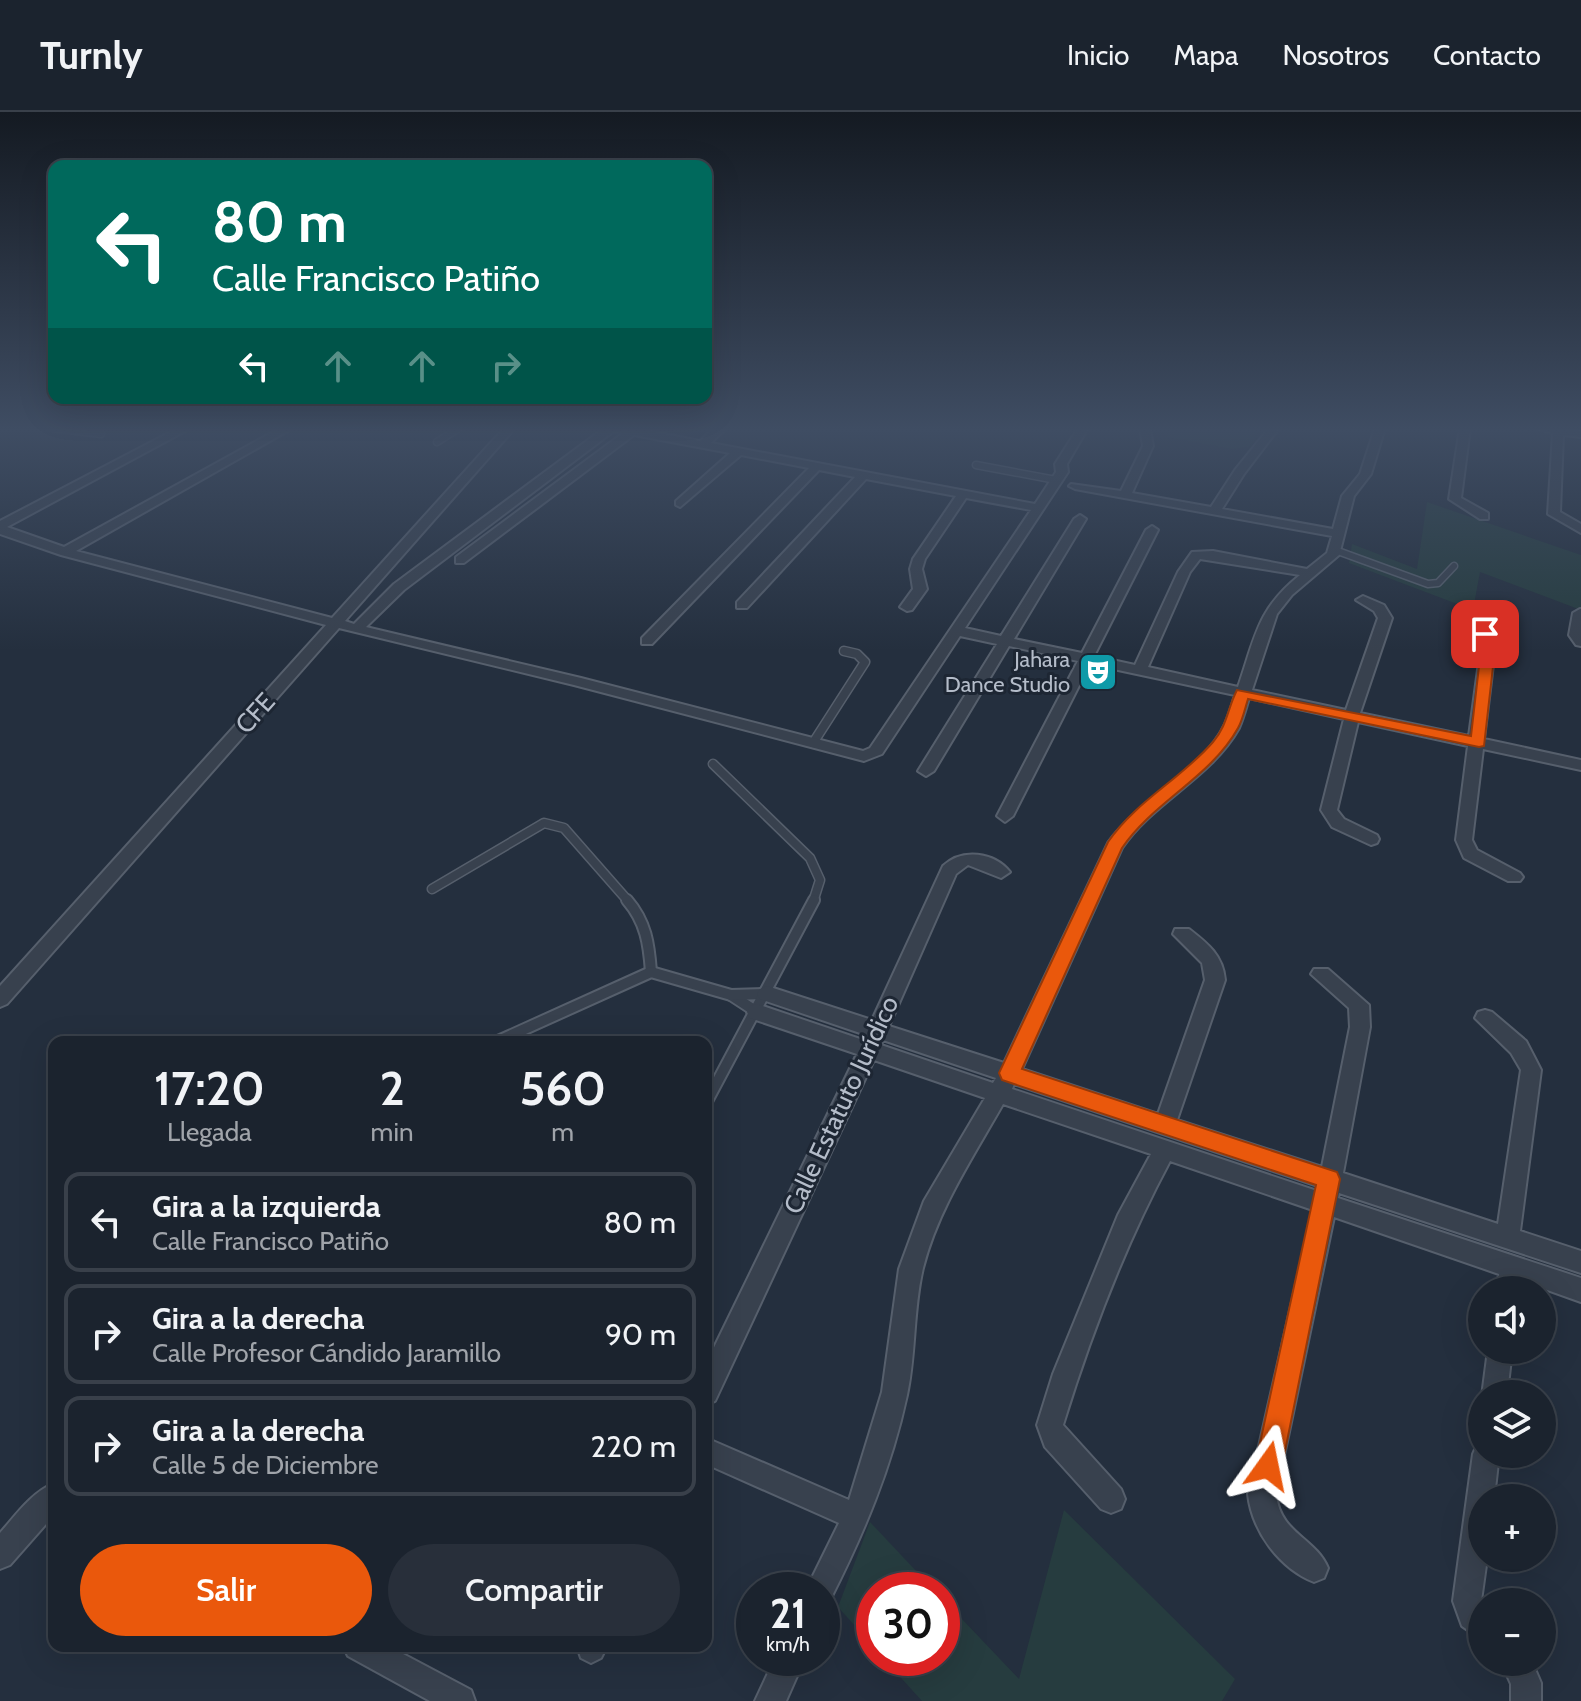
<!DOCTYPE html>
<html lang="es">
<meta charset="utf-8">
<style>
body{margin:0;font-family:Cabin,sans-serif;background:#282f3a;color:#f1f3f6;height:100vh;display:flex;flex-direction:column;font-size:30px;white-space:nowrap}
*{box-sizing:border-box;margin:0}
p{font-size:26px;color:#a0a4aa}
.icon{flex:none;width:44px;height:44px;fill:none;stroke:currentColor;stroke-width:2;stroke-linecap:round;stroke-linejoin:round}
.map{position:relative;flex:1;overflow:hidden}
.sheet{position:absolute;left:48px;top:924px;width:664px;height:616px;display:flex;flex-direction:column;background:#1b232e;border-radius:16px;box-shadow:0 8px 32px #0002,0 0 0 2px #39404a}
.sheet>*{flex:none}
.banner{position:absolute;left:48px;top:48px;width:664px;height:244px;border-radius:16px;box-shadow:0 8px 32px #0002,0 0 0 2px #39404a;background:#00695c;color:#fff;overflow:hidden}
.controls{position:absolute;left:1468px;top:1164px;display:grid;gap:16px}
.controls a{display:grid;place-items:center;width:88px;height:88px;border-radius:50%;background:#1b232e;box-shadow:0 8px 32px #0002,0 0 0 2px #39404a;font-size:40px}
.speed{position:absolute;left:736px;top:1460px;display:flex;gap:16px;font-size:40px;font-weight:700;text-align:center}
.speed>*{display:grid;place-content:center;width:104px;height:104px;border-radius:50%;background:#1b232e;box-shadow:0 8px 32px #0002,0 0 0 2px #39404a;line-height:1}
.speed small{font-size:20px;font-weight:400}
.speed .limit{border:12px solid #d22;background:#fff;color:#111}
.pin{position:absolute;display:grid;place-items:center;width:68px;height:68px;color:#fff;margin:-34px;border-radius:16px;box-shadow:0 4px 12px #0006}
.me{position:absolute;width:88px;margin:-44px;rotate:12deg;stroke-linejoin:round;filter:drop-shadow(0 0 6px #0008)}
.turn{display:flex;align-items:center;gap:28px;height:168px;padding:0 32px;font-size:36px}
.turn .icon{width:104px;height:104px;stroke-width:2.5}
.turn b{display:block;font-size:56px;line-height:68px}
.lanes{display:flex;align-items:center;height:76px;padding:0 32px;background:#0003;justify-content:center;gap:40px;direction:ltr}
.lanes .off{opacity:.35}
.eta{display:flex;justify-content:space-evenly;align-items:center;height:136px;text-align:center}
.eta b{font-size:48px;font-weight:600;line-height:56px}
.cta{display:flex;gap:16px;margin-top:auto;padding:16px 32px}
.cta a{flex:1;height:92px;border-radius:48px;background:#ea580c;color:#fff;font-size:32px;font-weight:600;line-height:92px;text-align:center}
.cta a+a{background:#282f3a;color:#f1f3f6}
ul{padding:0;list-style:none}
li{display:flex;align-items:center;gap:24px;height:100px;margin:0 16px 12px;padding:0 16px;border:4px solid #39404a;border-radius:16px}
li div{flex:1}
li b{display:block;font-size:30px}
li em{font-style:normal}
header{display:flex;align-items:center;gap:48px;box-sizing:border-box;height:112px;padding:0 40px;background:#1b232e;border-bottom:2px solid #39404a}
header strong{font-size:38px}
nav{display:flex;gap:44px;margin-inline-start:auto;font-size:28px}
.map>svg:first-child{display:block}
.green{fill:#263c3f}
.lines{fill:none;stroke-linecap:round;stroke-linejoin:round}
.service-far2-casing{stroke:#565f6c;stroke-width:9}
.service-far1-casing{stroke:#565f6c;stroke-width:11}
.service-casing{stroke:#565f6c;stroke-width:14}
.minor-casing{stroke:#565f6c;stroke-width:4}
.service-far2{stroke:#38414e;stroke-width:6}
.service-far1{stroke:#38414e;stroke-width:8}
.service{stroke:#38414e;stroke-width:10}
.minor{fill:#38414e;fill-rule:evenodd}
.route{fill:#ea580c;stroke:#983908;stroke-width:2}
.labels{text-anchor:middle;stroke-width:6;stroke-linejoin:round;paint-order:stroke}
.far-poi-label{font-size:22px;fill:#b4bcc9;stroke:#1d2633;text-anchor:end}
.street-label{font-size:26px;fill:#b4bcc9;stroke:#1d2633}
</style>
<header>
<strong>Turnly</strong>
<nav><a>Inicio</a><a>Mapa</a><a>Nosotros</a><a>Contacto</a></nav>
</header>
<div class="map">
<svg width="1581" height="1589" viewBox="0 0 1581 1589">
<rect width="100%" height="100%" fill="#242f3e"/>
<g class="green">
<polygon points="1160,316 1258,316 1252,334 1233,337 1167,325 1170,318"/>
<polygon points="1427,390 1581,443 1581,498 1480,460 1473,498 1349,451 1352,432 1417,457"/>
<polygon points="1064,1398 1235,1567 1222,1589 922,1589 883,1546 942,1546 942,1486 1019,1567"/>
<polygon points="870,1410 934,1478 874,1478 874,1535 838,1495"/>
</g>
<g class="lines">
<defs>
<g id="service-far2">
<polyline points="52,316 101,322"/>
<polyline points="437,330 459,316"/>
<polyline points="976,353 1056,368"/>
<polyline points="1335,438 1428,472 1438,471 1454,454"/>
</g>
<g id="service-far1">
<polyline points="813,631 865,550 857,542 844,539"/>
<polyline points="713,652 810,746 820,768 813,790"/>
<polyline points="432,777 544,711 564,716 629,790"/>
</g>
<g id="service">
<path d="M 627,788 C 646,810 649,832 651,860"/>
<polyline points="731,883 757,900"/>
<polyline points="496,930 651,860 731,883 766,882"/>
<polyline points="706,991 814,788"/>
</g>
<g id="minor">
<path d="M 178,316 L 191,316 L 7,415 L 64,435 L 280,316 L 293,316 L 76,439 L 332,506 L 504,316 L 515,316 L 345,509 L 354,512 L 394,472 L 604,316 L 634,316 L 700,329 L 714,316 L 726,316 L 711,331 L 1035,392 L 1056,360 L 1055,352 L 1078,316 L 1088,316 L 1067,352 L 1068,360 L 965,516 L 1001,524 L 1074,407 L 1080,403 L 1086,407 L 1014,527 L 1082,541 L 1146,418 L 1152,414 L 1158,418 L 1094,544 L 1135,553 L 1178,460 L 1192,440 L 1213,439 L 1307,457 L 1327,441 L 1332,424 L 1075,377 L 1069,374 L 1071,372 L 1121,379 L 1143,334 L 1140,316 L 1150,316 L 1153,334 L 1132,381 L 1211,395 L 1235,358 L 1269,316 L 1279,316 L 1244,362 L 1222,397 L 1333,417 L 1342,384 L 1360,362 L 1375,316 L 1385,316 L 1371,362 L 1354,384 L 1339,443 L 1292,483 L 1277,502 L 1252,578 L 1346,598 L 1378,506 L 1374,499 L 1356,488 L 1363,484 L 1384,493 L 1392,506 L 1360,601 L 1469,624 L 1482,528 L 1460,512 L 1467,508 L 1490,519 L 1496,528 L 1484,627 L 1581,648 L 1581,658 L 1483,637 L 1472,728 L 1477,738 L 1520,761 L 1523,765 L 1520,769 L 1508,769 L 1464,746 L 1456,728 L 1468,634 L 1358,610 L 1337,698 L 1344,707 L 1377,723 L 1379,727 L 1377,731 L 1371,733 L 1332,715 L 1321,698 L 1344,607 L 1249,586 C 1246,596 1243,607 1239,616 C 1211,666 1153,690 1122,736 L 1022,957 L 1158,1002 L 1205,868 L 1202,851 L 1173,822 L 1175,817 L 1189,817 C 1207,831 1223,843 1225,868 L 1177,1008 L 1322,1055 L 1350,915 L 1349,896 L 1311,862 L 1314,857 L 1328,857 L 1369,893 L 1370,915 L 1343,1061 L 1498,1112 L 1521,958 L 1511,941 L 1475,906 L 1478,900 L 1485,898 L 1492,900 L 1526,929 L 1541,958 L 1520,1119 L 1581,1139 L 1581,1161 L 1339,1081 L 1338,1086 L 1581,1166 L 1581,1190 L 1522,1169 L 1521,1178 L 1497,1178 L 1499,1162 L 1334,1105 L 1276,1382 C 1280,1422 1315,1425 1328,1456 L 1324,1466 L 1314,1470 C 1279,1456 1252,1419 1248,1382 L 1313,1098 L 1170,1049 C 1125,1133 1091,1222 1063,1313 L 1121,1377 L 1125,1387 L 1121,1397 L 1111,1401 L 1101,1397 L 1045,1335 L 1037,1313 L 1053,1262 L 1118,1103 L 1151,1042 L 1003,992 C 973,1045 938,1097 923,1156 C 913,1197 916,1242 907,1283 C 891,1357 864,1421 830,1488 L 822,1491 L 822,1478 L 806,1478 L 839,1411 L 706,1352 L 706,1326 L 849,1388 L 882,1280 L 899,1157 L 924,1089 L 985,986 L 874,948 L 715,1289 L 706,1293 L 706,1252 L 857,942 L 750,906 L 747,900 L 750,894 L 757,892 L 863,928 L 866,923 L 760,887 L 757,882 L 760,877 L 767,874 L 872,908 L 943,754 C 962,736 994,740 1010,760 L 1001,766 L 968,753 L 956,762 L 889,914 L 1004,951 L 1108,731 C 1139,687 1203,659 1225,612 C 1229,603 1232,593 1235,583 L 1090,552 L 1013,704 L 1005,710 L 997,704 L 1078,549 L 1009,534 L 934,659 L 926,664 L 918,659 L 997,532 L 960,524 L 882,642 L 864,649 L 574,573 L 339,516 L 7,892 L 0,895 L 0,874 L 326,513 L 61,443 L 0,422 L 0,409 ZM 614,319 L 623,321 L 456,445 L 456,451 L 464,451 L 634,323 L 730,341 L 676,389 L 676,393 L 680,395 L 741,343 L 809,356 L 642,526 L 642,532 L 652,532 L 819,358 L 855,365 L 737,490 L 737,496 L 747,496 L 866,367 L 956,384 L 913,447 L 910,457 L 913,477 L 900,495 L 907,499 L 912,498 L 927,477 L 922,457 L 925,447 L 966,386 L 1031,398 L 870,636 L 863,639 L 581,566 L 366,515 L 404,478 ZM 1200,447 L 1300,463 C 1257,497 1255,526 1238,575 L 1148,555 L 1190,460 ZM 883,928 L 996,966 L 993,971 L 881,933 ZM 1014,972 L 1318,1074 L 1317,1079 L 1012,977 Z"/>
<polygon points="1460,316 1470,316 1461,386 1488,401 1488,407 1480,407 1449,387"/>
<polygon points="1535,316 1581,319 1581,325 1563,323 1560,400 1581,412 1581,421 1548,402 1553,321"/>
<polygon points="1580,497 1581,497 1581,534 1576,533 1569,523 1573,501"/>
<polygon points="1488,1238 1512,1238 1507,1282 1482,1284"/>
<polygon points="1482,1330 1482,1342 1499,1342 1494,1386 1482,1386 1482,1446 1487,1446 1481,1489 1482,1528 1462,1514 1453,1489 1473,1342 1477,1333"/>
<path d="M 54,1371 L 54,1403 L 10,1453 L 0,1457 L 0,1421 C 16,1403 31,1381 54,1371 Z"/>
<polygon points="343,1534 388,1534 471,1578 475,1589 430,1589 348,1544"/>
<polygon points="577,1534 607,1534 601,1546 591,1551 581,1546"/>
<polygon points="775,1546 805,1546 786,1589 755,1589"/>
<polygon points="1501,1550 1532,1550 1541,1571 1541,1589 1511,1589 1511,1572"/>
</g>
</defs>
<use href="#service-far2" class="service-far2-casing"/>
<use href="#service-far1" class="service-far1-casing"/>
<use href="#service" class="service-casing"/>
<use href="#minor" class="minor-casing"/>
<use href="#service-far2" class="service-far2"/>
<use href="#service-far1" class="service-far1"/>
<use href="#service" class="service"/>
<use href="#minor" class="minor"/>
</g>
<linearGradient id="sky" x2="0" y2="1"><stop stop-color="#141a22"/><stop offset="0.59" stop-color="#3f4d63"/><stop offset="1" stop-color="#3f4d63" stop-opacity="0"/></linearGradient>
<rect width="1581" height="539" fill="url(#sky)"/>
<path class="route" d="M 1485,518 L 1490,519 L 1496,528 L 1484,634 L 1479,635 L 1248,587 C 1245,596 1243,607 1238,616 C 1211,665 1153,690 1122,736 L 1022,957 L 1337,1060 L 1340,1067 L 1282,1354 L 1278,1364 L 1268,1367 L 1259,1364 L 1255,1354 L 1316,1073 L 1002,968 L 999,961 L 1108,730 C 1136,689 1181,667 1213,630 C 1227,614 1228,595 1237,578 L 1471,624 L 1482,528 L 1478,522 Z"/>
<defs>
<symbol id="theatre-square" viewBox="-11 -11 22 22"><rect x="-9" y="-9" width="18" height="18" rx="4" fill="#0f9aa8" stroke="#1d2633"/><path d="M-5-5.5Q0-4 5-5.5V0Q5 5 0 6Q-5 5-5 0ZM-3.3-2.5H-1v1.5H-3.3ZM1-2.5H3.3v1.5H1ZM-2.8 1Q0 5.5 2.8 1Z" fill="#fff"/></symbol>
</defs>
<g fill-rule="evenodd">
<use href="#theatre-square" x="1076" y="538" width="44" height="44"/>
</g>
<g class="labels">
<g class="far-poi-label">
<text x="1070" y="555">Jahara<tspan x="1070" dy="25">Dance Studio</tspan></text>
</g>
<g class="street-label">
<text transform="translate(255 601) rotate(-48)" y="9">CFE</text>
<text transform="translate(841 993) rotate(-65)" y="9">Calle Estatuto Jurídico</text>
</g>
</g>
</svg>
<div class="controls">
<a><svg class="icon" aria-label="sound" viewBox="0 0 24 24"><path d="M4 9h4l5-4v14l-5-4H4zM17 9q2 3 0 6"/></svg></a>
<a><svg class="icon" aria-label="layers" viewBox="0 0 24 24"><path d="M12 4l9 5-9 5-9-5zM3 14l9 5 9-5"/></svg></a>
<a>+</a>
<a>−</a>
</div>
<div class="speed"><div>21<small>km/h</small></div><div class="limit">30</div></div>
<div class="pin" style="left:1485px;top:522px;background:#d93025"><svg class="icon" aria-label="arrive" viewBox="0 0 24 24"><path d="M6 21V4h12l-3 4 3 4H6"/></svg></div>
<svg class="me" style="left:1268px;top:1354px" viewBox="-20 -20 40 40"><path d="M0-17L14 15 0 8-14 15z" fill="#ea580c" stroke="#fff" stroke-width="4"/></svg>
<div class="banner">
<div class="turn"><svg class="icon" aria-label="left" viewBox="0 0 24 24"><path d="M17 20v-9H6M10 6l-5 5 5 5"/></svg><div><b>80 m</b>Calle Francisco Patiño</div></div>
<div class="lanes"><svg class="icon" aria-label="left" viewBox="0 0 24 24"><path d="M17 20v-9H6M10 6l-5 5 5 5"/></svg><svg class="icon off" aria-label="ahead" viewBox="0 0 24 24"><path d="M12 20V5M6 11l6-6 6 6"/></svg><svg class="icon off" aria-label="ahead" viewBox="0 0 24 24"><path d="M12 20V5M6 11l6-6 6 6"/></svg><svg class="icon off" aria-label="right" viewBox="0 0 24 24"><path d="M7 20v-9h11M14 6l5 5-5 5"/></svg></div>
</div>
<section class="sheet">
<div class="eta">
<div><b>17:20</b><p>Llegada</p></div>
<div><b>2</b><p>min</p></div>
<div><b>560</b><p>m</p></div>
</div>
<ul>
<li><svg class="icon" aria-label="left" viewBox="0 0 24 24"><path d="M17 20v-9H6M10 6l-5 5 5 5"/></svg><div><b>Gira a la izquierda</b><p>Calle Francisco Patiño</p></div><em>80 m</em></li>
<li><svg class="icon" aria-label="right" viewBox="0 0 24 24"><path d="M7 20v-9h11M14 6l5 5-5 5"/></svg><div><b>Gira a la derecha</b><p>Calle Profesor Cándido Jaramillo</p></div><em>90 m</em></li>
<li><svg class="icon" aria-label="right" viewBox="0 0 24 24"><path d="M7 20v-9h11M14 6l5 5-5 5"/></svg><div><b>Gira a la derecha</b><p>Calle 5 de Diciembre</p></div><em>220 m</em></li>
</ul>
<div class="cta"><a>Salir</a><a>Compartir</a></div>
</section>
</div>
